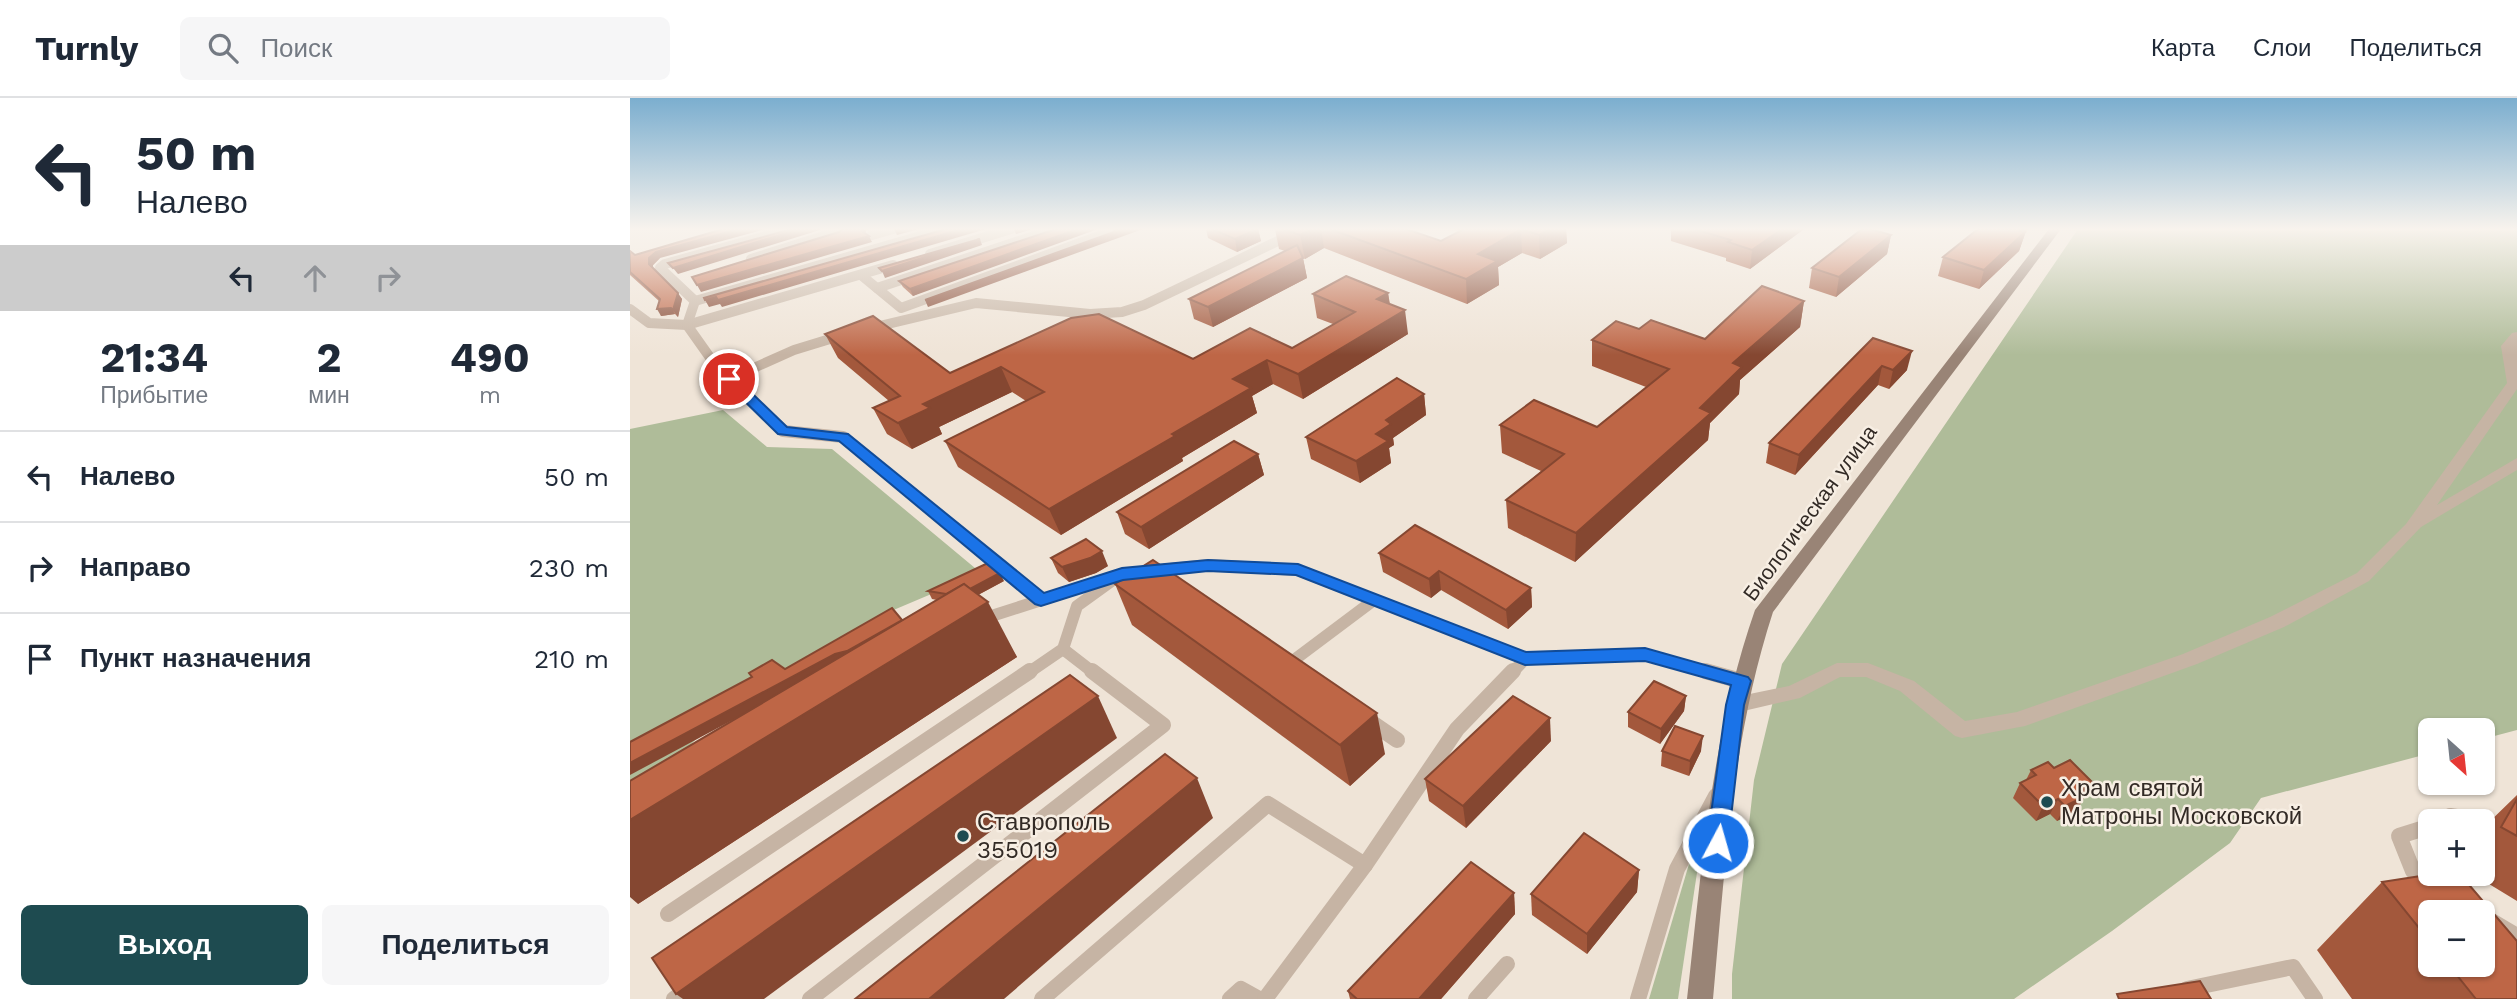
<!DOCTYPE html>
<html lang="ru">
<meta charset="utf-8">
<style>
body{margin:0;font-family:"Work Sans",sans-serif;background:#f6f6f7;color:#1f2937;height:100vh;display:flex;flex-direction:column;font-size:26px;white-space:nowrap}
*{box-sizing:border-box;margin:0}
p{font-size:23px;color:#747a83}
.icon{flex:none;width:38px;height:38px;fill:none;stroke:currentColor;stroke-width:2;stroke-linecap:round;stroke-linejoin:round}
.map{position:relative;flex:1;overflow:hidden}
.side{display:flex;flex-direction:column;background:#fff;width:630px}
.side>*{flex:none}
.top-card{background:#fff;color:#1f2937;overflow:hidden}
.needle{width:46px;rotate:153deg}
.controls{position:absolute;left:1788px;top:620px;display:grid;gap:14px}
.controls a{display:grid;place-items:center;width:77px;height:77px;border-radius:10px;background:#fff;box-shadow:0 2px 5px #0004;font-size:35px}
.pin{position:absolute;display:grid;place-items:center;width:60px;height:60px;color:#fff;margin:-30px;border:4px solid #fff;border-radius:50%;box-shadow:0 2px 7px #0007}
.me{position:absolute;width:77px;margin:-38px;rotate:6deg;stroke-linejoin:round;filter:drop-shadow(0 0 5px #0008)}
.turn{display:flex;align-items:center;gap:24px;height:147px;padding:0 21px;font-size:32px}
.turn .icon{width:91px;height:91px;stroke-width:2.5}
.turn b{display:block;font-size:49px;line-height:60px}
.lanes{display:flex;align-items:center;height:66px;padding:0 21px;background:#0003;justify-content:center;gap:35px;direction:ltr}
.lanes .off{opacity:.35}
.eta{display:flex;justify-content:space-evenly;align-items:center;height:119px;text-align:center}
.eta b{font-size:42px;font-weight:700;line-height:49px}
.cta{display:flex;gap:14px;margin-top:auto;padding:14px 21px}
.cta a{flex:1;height:80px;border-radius:10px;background:#1e4b50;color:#fff;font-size:28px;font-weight:700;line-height:80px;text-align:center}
.cta a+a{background:#f6f6f7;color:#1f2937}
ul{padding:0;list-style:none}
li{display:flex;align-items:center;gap:21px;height:91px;padding:0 21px;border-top:2px solid #e0e1e3}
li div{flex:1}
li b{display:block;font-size:26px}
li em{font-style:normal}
header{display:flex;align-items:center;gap:42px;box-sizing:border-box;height:98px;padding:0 35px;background:#fff;border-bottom:2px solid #e0e1e3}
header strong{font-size:33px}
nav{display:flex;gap:38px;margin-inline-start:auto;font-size:24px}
.search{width:490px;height:63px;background:#f6f6f7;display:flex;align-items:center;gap:18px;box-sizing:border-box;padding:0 24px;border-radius:10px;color:#747a83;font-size:26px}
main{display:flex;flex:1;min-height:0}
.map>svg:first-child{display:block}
.green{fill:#afbc99}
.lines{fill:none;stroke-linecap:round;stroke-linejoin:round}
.lane-far2{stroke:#c6b4a4;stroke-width:10}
.lane-far1{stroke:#c6b4a4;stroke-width:12}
.lane{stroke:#c6b4a4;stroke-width:16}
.street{fill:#c6b4a4;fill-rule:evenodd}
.secondary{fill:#998476;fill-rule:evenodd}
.wall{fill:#a3583c;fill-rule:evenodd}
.shaded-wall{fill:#854731}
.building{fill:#be6646;stroke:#854731;stroke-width:2}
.route{fill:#1a73e8;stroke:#114b97;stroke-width:2}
.poi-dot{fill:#1e4b50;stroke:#f7eee3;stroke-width:2.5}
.labels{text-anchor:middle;stroke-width:5;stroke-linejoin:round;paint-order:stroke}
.street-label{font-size:21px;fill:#322a25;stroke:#f7eee3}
.near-poi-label{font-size:24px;fill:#322a25;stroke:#f7eee3;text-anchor:start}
</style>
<header>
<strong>Turnly</strong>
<div class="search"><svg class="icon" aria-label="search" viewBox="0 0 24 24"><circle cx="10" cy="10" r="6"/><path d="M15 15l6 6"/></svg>Поиск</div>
<nav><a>Карта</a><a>Слои</a><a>Поделиться</a></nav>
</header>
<main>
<section class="side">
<div class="top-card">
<div class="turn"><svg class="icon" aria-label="left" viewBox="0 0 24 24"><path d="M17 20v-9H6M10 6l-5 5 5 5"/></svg><div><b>50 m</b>Налево</div></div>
<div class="lanes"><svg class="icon" aria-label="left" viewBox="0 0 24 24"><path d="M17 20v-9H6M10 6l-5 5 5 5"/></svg><svg class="icon off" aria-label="ahead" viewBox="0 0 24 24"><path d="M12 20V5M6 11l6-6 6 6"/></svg><svg class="icon off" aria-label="right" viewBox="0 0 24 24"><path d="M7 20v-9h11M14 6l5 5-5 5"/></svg></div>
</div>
<div class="eta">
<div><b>21:34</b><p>Прибытие</p></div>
<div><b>2</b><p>мин</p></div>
<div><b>490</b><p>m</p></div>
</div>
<ul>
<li><svg class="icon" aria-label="left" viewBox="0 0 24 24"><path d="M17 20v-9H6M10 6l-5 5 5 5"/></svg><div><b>Налево</b></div><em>50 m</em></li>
<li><svg class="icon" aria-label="right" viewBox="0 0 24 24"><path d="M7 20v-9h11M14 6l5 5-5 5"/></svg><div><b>Направо</b></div><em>230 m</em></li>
<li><svg class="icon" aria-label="arrive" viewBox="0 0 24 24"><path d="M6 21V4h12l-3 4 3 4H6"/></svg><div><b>Пункт назначения</b></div><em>210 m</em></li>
</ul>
<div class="cta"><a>Выход</a><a>Поделиться</a></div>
</section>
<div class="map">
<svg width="1887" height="901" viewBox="0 0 1887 901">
<rect width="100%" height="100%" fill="#efe4d7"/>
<g class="green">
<polygon points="1448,131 1887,131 1887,632 1853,641 1853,632 1801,632 1801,655 1631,700 1600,745 1482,833 1384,901 1102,901 1102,876 1124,682 1152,566"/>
<polygon points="93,312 137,349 202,351 351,475 247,519 171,583 143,562 35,673 0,686 0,331"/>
<polygon points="1063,764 1068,768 1048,901 1019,901 1059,766"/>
</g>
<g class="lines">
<g class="lane-far2">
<polyline points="242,137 263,131"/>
<polyline points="300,156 381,131"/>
<polyline points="121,161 210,133 206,131"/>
<polyline points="231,177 271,210 483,133 478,131"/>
<polyline points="247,190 425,131"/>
<polyline points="65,203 315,131"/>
<polyline points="0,211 19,225 57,227 263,167"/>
<polyline points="57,227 86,268 143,324"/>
<polyline points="57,227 65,203 30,170 35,166 162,131"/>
<polyline points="241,230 346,205 460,216 492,214 514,207 673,131"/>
<polyline points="99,281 164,252 213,237"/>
</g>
<g class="lane-far1">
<polyline points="142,322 153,333 213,339 411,502"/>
<polyline points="349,522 492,476 578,467 668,472 895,561 1015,556 1081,575"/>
<polyline points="433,551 464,575"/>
<polyline points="656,568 744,502"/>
<polyline points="398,575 433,551 447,508 483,482"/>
<polyline points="882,575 895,561"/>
</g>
<g class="lane">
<polyline points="1075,573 1111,583"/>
<polyline points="738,622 767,642"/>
<polyline points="1811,723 1820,718 1853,723"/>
<polyline points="1801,728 1769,738 1783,773 1805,787"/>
<polyline points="38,816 400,573"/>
<polyline points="1853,818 1887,838"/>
<polyline points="1557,891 1663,869 1685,901"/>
<polyline points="44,901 62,888"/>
<polyline points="180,901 533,627 462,573"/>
<polyline points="412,901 638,706 735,767 827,631 883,573"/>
<polyline points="600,901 611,891 629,901"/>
<polyline points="635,901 735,767"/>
<polyline points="846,901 877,866"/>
<polyline points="1008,901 1047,771 1086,698"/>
</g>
<polygon class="street" points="1887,234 1887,291 1807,407 1887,360 1887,372 1791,429 1739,483 1654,529 1567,566 1395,628 1332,640 1325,638 1270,593 1236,579 1210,579 1170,600 1105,615 1098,613 1095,607 1098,601 1105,599 1159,588 1207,565 1238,565 1284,583 1335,623 1387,614 1553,556 1640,519 1727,475 1776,426 1877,285 1871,248 1882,235"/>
<path class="secondary" d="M 1419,131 L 1431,131 L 1143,514 C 1102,640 1095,770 1083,901 L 1057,901 C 1072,769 1081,638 1125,512 Z"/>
</g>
<g class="wall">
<polygon points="576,131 628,131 631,143 607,154 578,140"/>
<polygon points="645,131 776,131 811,143 830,133 824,131 936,131 937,145 910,161 892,155 868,169 869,187 837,206 694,150 675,161 673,160 677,180 583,229 564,221 559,201 655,153 649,151"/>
<polygon points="1041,131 1174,131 1120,171 1096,163 1096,160 1041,143"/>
<polygon points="425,132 283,198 273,189 269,183"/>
<polygon points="1396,133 1389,153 1349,191 1308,178 1313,159"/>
<polygon points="1261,137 1257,156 1206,199 1179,190 1182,170"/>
<polygon points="0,153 5,157 30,160 23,167 23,170 52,201 48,219 45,216 31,218 29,203 0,177"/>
<polygon points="758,195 760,206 778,236 673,301 643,286 622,298 627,315 552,360 553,363 431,437 328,369 315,343 396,303 382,294 309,329 312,336 282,351 257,336 243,310 259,303 208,260 195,236 320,275 441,220 563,261 662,250 703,226 687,220 683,196"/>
<polygon points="1174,203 1170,229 1110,282 1109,296 1080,325 1078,342 945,464 878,430 876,402 911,373 872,355 870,327 967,329 1016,289 962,268 962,242 1009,231 1075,241"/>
<polygon points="1243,240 1277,272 1259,291 1248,287 1165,377 1136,365 1139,345"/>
<polygon points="794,296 796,317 763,340 764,347 759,350 761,365 730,385 681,361 676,339"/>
<polygon points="628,356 634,377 519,451 495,436 487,414"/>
<polygon points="749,455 901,490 902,509 878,531 811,492 801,500 753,474"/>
<polygon points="421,460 478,468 466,475 439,484 428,475"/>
<polygon points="374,483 348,497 387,559 8,806 113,616 155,571 272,522 307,502 302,501 298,493"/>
<polygon points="485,486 755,656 720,688 502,527"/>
<polygon points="1056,598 1054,613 1030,646 998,629 998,614"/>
<polygon points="921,643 836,730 799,703 795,681"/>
<polygon points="1032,653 1071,653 1059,678 1031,668"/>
<polygon points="1424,670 1463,685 1446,713 1427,723 1420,716 1406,723 1383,700 1390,685 1396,682 1401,672"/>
<polygon points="1887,697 1887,803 1841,775 1853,775 1853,730"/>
<polygon points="1009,772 1007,794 957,856 902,817 901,796"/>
<path d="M 1810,775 L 1829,775 L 1887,843 L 1887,901 L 1722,901 L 1687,852 L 1752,784 ZM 1801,814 L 1853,814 L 1853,866 L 1801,866 Z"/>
<polygon points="884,795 885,816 811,901 720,901 718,893"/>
</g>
<g class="shaded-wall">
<polygon points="109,131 136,131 30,160 23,167 23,172 19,166 19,160 26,154"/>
<polygon points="169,131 193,131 48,176 43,170"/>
<polygon points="233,131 241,131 236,132 235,139 239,138 242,144 71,194 67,187 232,133"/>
<polygon points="264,131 289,131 267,137"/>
<polygon points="332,131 356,131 92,209 90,206 79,209 75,202"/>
<polygon points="384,131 403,131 386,136"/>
<polygon points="448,131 468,131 283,198 280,191"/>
<polygon points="494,131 513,131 298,209 295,202"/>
<polygon points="628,131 631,143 607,154 605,141"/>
<polygon points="683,131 691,131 694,150 675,161 670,137"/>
<polygon points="891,131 892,155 868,169 869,187 837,206 836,181 848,156"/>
<polygon points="921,131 936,131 937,145 910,161 909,137"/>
<polygon points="1152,131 1174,131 1120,171 1122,152"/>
<polygon points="1389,131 1398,131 1396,133 1389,153 1349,191 1354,172"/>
<polygon points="1261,137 1257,156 1206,199 1209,179"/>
<polygon points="350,141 352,147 255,180 252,173"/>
<polygon points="673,160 677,180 583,229 578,209"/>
<polygon points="48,195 52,201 48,219 43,212"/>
<polygon points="758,195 761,218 747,201"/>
<polygon points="1174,203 1170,229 1110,282 1109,296 1080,325 1078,342 945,464 946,435 1070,310 1103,265"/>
<polygon points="41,210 45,216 31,218 27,211"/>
<polygon points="775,212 778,236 673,301 668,276"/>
<polygon points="1282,253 1277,272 1259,291 1263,272"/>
<polygon points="637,262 643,286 622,298 627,315 552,360 553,363 431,437 419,411 542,336 603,281"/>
<polygon points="1252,268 1248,287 1165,377 1169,357"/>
<polygon points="371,269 382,294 309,329 312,336 282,351 268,325 293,306"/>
<polygon points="794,296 796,317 763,340 764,347 759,350 761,365 730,385 726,363 756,322"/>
<polygon points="628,356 634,377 519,451 511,429"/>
<polygon points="472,453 478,468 466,475 439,484 432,469"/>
<polygon points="809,473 811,492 801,500 799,481"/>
<polygon points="370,475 374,483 331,506 327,498"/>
<polygon points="901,490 902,509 878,531 876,512"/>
<polygon points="358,504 387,559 8,806 0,799 0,722"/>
<polygon points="217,553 211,564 0,677 0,665 205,556"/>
<polygon points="468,598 487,640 134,901 53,901 46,896"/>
<polygon points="1056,598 1054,613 1030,646 1031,631"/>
<polygon points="747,615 755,656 720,688 710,647"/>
<polygon points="920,620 921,643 836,730 833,708"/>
<polygon points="1073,638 1071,653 1059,678 1060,663"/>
<polygon points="567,680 583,720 374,901 299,901"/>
<polygon points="1463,685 1446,713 1427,723 1435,708 1448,692"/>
<polygon points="1428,701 1420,716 1406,723 1413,708"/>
<polygon points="1009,772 1007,794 957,856 957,836"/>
<polygon points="884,795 885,816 811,901 789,901"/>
</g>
<g class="building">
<polygon points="93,131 109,131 26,154 19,160 19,166 48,195 43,212 41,210 27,211 30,201 0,174 0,153 5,157"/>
<polygon points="162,131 169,131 43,170 38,165"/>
<polygon points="212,131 233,131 232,133 239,138 67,187 62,179 209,134"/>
<polygon points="316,131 332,131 88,202 86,199 75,202 74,200"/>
<polygon points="426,131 448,131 280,191 269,183"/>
<polygon points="485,131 494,131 295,202 484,134"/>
<polygon points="582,131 627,131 605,141"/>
<polygon points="653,131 683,131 670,137"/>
<polygon points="700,131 776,131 811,143 834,131 921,131 909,137 891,131 848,156 867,163 836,181"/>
<polygon points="1064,131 1152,131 1122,152 1098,144 1101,142"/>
<polygon points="1232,131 1240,131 1261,137 1209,179 1182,170"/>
<polygon points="1348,131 1392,131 1390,133 1395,134 1354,172 1313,159"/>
<polygon points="350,141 252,173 249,170"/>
<polygon points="667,147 673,160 578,209 559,201"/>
<polygon points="716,178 758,195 747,201 775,212 668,276 637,262 603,281 621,290 542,336 545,338 419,411 315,343 414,294 371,269 293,306 300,310 268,325 243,310 270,298 195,236 243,218 320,275 441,220 469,216 563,261 620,230 662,250 725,214 683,196"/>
<polygon points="1132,188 1174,203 1103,265 1112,269 1070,310 1081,315 946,435 876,402 934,356 870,327 904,302 967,329 1039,271 962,242 986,223 1009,231 1021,222 1075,241"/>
<polygon points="1243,240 1282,253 1263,272 1252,268 1169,357 1139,345"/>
<polygon points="767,280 794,296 756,322 761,326 746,336 758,343 726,363 676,339"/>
<polygon points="604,343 628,356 511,429 487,414"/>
<polygon points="785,427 901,490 876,512 809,473 799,481 749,455"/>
<polygon points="456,441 472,453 460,460 432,469 421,460"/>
<polygon points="523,462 747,615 710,647 485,486"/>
<polygon points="358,465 370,475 340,491 334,486 316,496 298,493"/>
<polygon points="334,486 358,504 0,722 0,683"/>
<polygon points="262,510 272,522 217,553 205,556 0,665 0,644 122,579 119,575 142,562 155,571"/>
<polygon points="440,577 468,598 46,896 22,860"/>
<polygon points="1024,583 1056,598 1031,631 998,614"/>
<polygon points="883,598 920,620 833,708 795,681"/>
<polygon points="1045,628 1073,638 1060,663 1032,653"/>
<polygon points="535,656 567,680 299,901 225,901"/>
<polygon points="1440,662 1463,685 1448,692 1454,699 1435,708 1428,701 1413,708 1390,685 1406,677 1401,672 1418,664 1424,670"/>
<polygon points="1887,701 1887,738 1871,729"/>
<polygon points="954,735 1009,772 957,836 901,796"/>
<polygon points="841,764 884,795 789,901 727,901 718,893"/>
<polygon points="1810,775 1829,775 1887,843 1887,901 1846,901 1818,866 1853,866 1853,814 1801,814 1801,845 1752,784"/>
<polygon points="1570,883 1581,901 1489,901 1487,896"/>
</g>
<linearGradient id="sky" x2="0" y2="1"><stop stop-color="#7baecf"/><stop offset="0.51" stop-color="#f8f3ed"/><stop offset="1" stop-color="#f8f3ed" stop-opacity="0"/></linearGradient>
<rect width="1887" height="257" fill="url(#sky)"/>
<polygon class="route" points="99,277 104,278 157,329 218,336 414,495 492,470 578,462 668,466 896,554 1015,550 1118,579 1121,583 1114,607 1098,745 1095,751 1088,754 1080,751 1077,745 1096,607 1101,587 1015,563 895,567 666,477 578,473 493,482 411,508 405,506 209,343 148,336 95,284 93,281"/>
<g class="poi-dot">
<circle cx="1417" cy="704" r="7"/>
<circle cx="333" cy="738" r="7"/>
</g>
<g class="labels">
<g class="street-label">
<text transform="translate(1180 415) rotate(-54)" y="7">Биологическая улица</text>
</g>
<g class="near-poi-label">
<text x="1431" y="698">Храм святой<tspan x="1431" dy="28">Матроны Московской</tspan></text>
<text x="347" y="732">Ставрополь<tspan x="347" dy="28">355019</tspan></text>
</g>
</g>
</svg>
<div class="controls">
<a><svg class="needle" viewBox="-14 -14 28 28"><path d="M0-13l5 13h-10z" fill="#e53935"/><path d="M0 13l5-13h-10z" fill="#747a83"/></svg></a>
<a>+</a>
<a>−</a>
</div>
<div class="pin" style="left:99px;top:281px;background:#d93025"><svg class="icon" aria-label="arrive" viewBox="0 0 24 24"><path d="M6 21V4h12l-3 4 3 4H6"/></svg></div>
<svg class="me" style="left:1088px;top:745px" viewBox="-20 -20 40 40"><circle r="17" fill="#1a73e8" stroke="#fff" stroke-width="3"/><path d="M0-11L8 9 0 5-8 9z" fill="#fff"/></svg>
</div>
</main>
